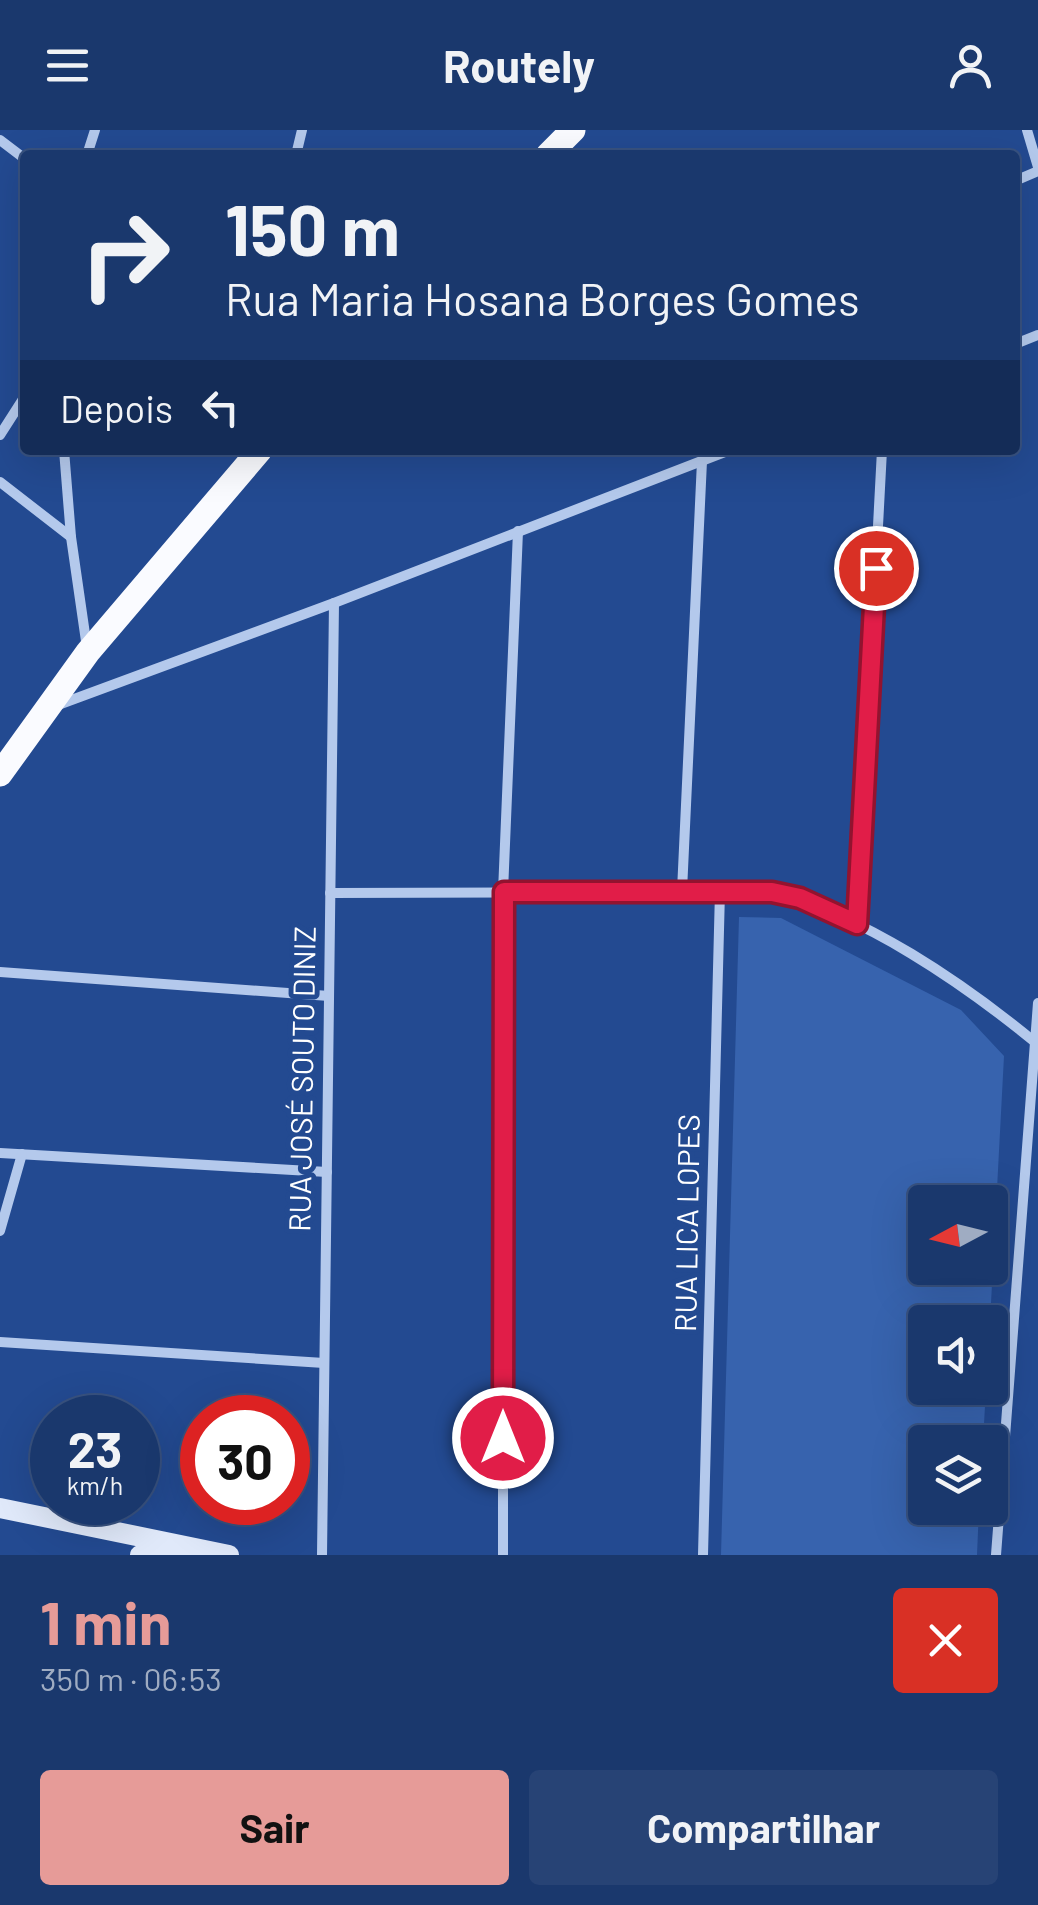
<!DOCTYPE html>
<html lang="pt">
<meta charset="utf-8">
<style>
body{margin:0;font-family:Barlow,sans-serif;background:#274375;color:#f1f3f6;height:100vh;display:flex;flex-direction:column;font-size:38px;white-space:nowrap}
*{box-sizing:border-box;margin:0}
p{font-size:32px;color:#9facc2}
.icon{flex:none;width:55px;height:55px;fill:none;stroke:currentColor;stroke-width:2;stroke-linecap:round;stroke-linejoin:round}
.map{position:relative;height:1425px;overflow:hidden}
.side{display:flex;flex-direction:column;background:#1a386d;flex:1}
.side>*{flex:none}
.banner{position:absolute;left:20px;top:20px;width:1000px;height:305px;border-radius:10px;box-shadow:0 10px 40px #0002,0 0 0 2px #385280;background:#1a386d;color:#f1f3f6;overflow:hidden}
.needle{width:65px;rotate:263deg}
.fabs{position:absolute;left:908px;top:1055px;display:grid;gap:20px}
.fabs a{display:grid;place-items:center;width:100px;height:100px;border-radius:10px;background:#1a386d;box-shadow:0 10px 40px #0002,0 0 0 2px #385280;font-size:50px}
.speed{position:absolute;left:30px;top:1265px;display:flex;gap:20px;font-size:50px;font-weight:700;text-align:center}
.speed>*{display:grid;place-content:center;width:130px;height:130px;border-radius:50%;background:#1a386d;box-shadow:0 10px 40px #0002,0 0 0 2px #385280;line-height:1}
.speed small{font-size:25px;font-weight:400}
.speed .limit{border:15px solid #d22;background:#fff;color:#111}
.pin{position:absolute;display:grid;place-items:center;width:85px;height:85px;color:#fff;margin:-42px;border:5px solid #fff;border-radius:50%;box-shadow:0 2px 10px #0007}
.me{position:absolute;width:110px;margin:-55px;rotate:0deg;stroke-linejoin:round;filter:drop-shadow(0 0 8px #0008)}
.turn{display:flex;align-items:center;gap:35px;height:210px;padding:0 40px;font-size:45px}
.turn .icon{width:130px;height:130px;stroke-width:2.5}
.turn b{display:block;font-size:70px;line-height:85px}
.then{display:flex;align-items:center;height:95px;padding:0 40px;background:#0003;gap:20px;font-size:38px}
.round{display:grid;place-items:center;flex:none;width:105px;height:105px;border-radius:10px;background:#274375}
.summary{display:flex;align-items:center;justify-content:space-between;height:170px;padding:0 40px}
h1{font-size:60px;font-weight:700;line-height:75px;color:#e69b98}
.cta{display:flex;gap:20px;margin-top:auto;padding:20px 40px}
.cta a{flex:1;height:115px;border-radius:10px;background:#e69b98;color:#111;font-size:40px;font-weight:700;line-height:115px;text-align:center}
.cta a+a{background:#274375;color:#f1f3f6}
header{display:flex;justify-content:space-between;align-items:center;height:130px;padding:0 40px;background:#1a386d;font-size:45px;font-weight:700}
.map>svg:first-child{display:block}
.garden{fill:#3763ae;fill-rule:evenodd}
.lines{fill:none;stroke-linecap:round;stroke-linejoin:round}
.street{stroke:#b4c9ec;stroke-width:10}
.secondary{stroke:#e0e9fa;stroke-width:20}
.primary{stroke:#fafbff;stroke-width:25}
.route-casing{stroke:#92132f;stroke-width:25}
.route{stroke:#e11d48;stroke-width:18}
.labels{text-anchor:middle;stroke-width:10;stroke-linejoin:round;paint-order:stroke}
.street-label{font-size:30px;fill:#fff;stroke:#234a91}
</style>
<header><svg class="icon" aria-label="menu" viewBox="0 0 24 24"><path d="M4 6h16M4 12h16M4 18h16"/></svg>Routely<svg class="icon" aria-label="person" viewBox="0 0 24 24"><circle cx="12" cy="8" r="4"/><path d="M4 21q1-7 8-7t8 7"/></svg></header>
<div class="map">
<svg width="1038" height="1425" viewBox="0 0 1038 1425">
<rect width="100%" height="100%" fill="#234a91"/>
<path class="garden" d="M 739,787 L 781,788 L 961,880 L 1004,926 L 990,1192 L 925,1192 L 925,1258 L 986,1258 L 983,1312 L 925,1312 L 925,1378 L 979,1378 L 977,1425 L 721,1425 ZM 925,1072 L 990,1072 L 990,1138 L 925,1138 Z"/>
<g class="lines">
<g class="street">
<polyline points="1027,0 1038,37"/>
<polyline points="0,10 25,29"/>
<polyline points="87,25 95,0"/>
<polyline points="296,25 302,0"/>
<polyline points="1015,51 1038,41"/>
<polyline points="1015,214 1038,205"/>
<polyline points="0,305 25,266"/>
<polyline points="64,320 71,407 87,518"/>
<polyline points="0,352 71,407"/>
<polyline points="58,575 334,473 730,320"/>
<polyline points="682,761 702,331"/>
<path d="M 330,763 L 772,762 C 864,785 963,853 1036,913"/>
<polyline points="857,794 882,320"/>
<polyline points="0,842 329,866"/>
<polyline points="0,1023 327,1042"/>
<polyline points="0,1101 22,1024"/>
<polyline points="0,1212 324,1233"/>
<polyline points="322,1425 334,473"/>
<polyline points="503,1425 503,762 518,401"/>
<polyline points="703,1425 720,761"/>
<polyline points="996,1425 1038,873"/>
</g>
<g class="secondary">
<polyline points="0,1378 229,1425"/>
<polyline points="140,1425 176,1416"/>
</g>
<g class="primary">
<polyline points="548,25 573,0"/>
<polyline points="0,644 88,522 260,320"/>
</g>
</g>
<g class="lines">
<defs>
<polyline id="route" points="503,1308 504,762 772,762 800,768 857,794 876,438"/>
</defs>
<use href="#route" class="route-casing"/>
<use href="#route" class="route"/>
</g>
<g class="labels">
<g class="street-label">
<text transform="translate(303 949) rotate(-89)" y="10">RUA JOSÉ SOUTO DINIZ</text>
<text transform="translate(688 1093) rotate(-89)" y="10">RUA LICA LOPES</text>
</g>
</g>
</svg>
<div class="fabs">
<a><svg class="needle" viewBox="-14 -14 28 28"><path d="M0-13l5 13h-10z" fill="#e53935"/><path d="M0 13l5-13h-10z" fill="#9facc2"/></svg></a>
<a><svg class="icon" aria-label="sound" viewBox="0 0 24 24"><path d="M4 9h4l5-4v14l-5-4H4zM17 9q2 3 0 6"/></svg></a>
<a><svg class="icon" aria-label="layers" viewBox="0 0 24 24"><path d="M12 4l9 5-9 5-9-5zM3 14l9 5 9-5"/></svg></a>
</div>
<div class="speed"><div>23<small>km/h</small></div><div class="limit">30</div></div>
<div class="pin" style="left:876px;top:438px;background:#d93025"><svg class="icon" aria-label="arrive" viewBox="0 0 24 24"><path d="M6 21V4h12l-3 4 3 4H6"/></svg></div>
<svg class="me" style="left:503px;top:1308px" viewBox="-20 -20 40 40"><circle r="17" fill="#e11d48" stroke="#fff" stroke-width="3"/><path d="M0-11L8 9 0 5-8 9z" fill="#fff"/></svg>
<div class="banner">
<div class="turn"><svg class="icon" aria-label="right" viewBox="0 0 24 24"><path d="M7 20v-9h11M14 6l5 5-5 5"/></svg><div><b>150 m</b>Rua Maria Hosana Borges Gomes</div></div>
<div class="then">Depois<svg class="icon" aria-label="left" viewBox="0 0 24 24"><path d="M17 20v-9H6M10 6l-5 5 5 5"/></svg></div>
</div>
</div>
<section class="side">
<div class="summary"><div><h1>1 min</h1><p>350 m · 06:53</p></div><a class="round" style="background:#d93025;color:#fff"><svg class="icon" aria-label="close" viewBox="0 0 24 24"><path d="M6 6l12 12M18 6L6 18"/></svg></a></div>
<div class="cta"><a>Sair</a><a>Compartilhar</a></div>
</section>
